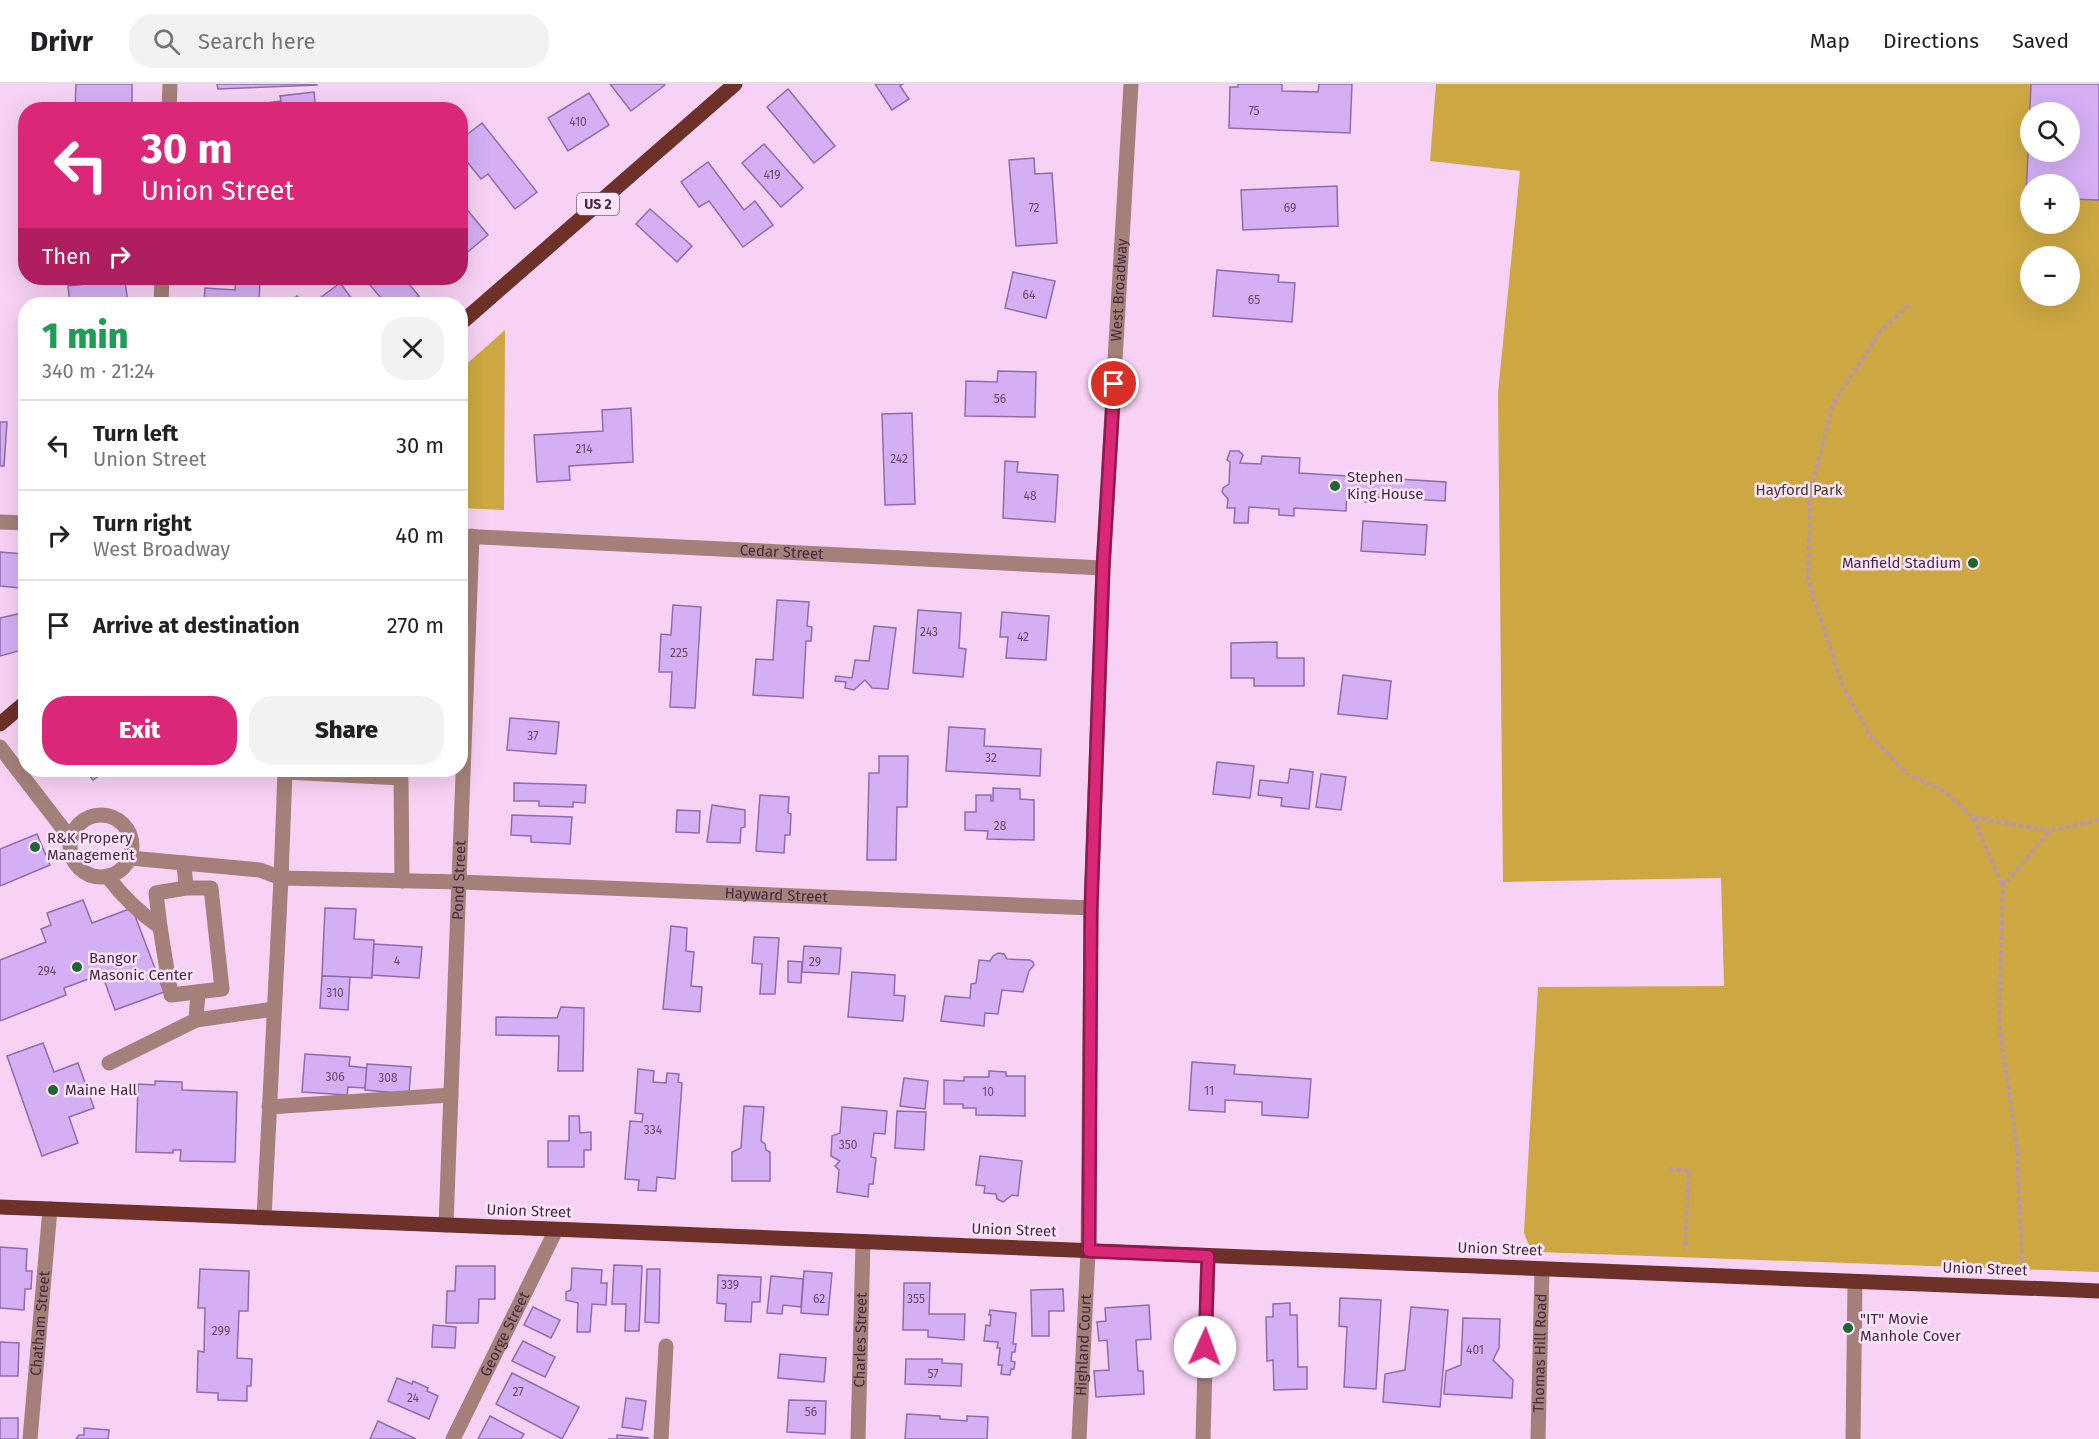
<!DOCTYPE html>
<meta charset="utf-8">
<style>
body{margin:0;font-family:"Fira Sans",sans-serif;background:#f2f2f2;color:#202124;height:100vh;display:flex;flex-direction:column;font-size:22px;white-space:nowrap}
*{box-sizing:border-box;margin:0}
p{font-size:20px;color:#757577}
.icon{flex:none;width:33px;height:33px;fill:none;stroke:currentColor;stroke-width:2;stroke-linecap:round;stroke-linejoin:round}
.map{position:relative;flex:1;overflow:hidden}
.side{position:absolute;left:18px;top:213px;width:450px;height:480px;display:flex;flex-direction:column;background:#fff;border-radius:24px;box-shadow:0 6px 24px #0002}
.side>*{flex:none}
.guide{position:absolute;left:18px;top:18px;width:450px;height:183px;border-radius:24px;box-shadow:0 6px 24px #0002;background:#db2777;color:#fff;overflow:hidden}
.tools{position:absolute;left:2020px;top:18px;display:grid;gap:12px}
.tools a{display:grid;place-items:center;width:60px;height:60px;border-radius:50%;background:#fff;box-shadow:0 6px 24px #0002;font-size:30px}
.pin{position:absolute;display:grid;place-items:center;width:51px;height:51px;color:#fff;margin:-26px;border:3px solid #fff;border-radius:50%;box-shadow:0 2px 6px #0007}
.me{position:absolute;width:66px;margin:-33px;rotate:2deg;stroke-linejoin:round;filter:drop-shadow(0 0 4px #0008)}
.turn{display:flex;align-items:center;gap:21px;height:126px;padding:0 24px;font-size:27px}
.turn .icon{width:78px;height:78px;stroke-width:2.5}
.turn b{display:block;font-size:42px;line-height:51px}
.then{display:flex;align-items:center;height:57px;padding:0 24px;background:#0003;gap:12px;font-size:22px}
.round{display:grid;place-items:center;flex:none;width:63px;height:63px;border-radius:24px;background:#f2f2f2}
.headline{display:flex;align-items:center;justify-content:space-between;height:102px;padding:0 24px}
h1{font-size:36px;font-weight:800;line-height:45px;color:#1e9e55}
.primary-button{display:flex;gap:12px;margin-top:auto;padding:12px 24px}
.primary-button a{flex:1;height:69px;border-radius:24px;background:#db2777;color:#fff;font-size:24px;font-weight:800;line-height:69px;text-align:center}
.primary-button a+a{background:#f2f2f2;color:#202124}
ul{padding:0;list-style:none}
li{display:flex;align-items:center;gap:18px;height:90px;padding:0 24px;border-top:2px solid #e0e0e0}
li div{flex:1}
li b{display:block;font-size:22px}
li em{font-style:normal}
header{display:flex;align-items:center;gap:36px;box-sizing:border-box;height:84px;padding:0 30px;background:#fff;border-bottom:2px solid #e0e0e0}
header strong{font-size:28px}
nav{display:flex;gap:33px;margin-inline-start:auto;font-size:21px}
.search{width:420px;height:54px;background:#f2f2f2;display:flex;align-items:center;gap:15px;box-sizing:border-box;padding:0 21px;border-radius:24px;color:#757577;font-size:22px}
.map>svg:first-child{display:block}
.green{fill:#cda842;fill-rule:evenodd}
.building{fill:#d4aff4;stroke:#906cac;stroke-width:1.5;fill-rule:evenodd}
.lines{fill:none;stroke-linecap:round;stroke-linejoin:round}
.path{stroke:#b796b3;stroke-width:4;stroke-dasharray:4.5 3;stroke-linecap:butt}
.minor{stroke:#a5807a;stroke-width:15}
.major{stroke:#6d3129;stroke-width:15}
.route-casing{stroke:#8e194d;stroke-width:15}
.route{stroke:#db2777;stroke-width:10}
.poi-dot{fill:#1f6632;stroke:#fde4fb;stroke-width:2}
.labels{text-anchor:middle;stroke-width:5;stroke-linejoin:round;paint-order:stroke}
.number-label{font-size:12px;fill:#664b6d}
.shield{fill:#fde4fb;stroke:#7a6278;stroke-width:1.5}
.shield-label{font-size:14px;font-weight:bold;fill:#422a40}
.street-label{font-size:15px;fill:#422a40;stroke:#fde4fb}
.poi-label{font-size:15px;fill:#422a40;stroke:#fde4fb;text-anchor:start}
.park-label{font-size:15px;fill:#433a22;stroke:#fde4fb}
</style>
<header>
<strong>Drivr</strong>
<div class="search"><svg class="icon" aria-label="search" viewBox="0 0 24 24"><circle cx="10" cy="10" r="6"/><path d="M15 15l6 6"/></svg>Search here</div>
<nav><a>Map</a><a>Directions</a><a>Saved</a></nav>
</header>
<div class="map">
<svg width="2099" height="1355" viewBox="0 0 2099 1355">
<rect width="100%" height="100%" fill="#f8d2f4"/>
<g class="green">
<path d="M 1436,0 L 2099,0 L 2099,1188 L 1538,1168 C 1529,1163 1527,1158 1524,1148 L 1538,903 L 1724,902 L 1721,794 L 1503,798 L 1498,309 L 1520,87 L 1430,77 ZM 2031,28 L 2070,28 L 2070,68 L 2031,68 ZM 2031,100 L 2070,100 L 2070,140 L 2031,140 ZM 2031,172 L 2070,172 L 2070,212 L 2031,212 Z"/>
<polygon points="505,246 504,426 461,424 461,285"/>
</g>
<g class="building">
<polygon points="76,0 132,0 132,26 75,26"/>
<polygon points="217,0 317,0 317,1 218,5"/>
<polygon points="610,0 664,0 665,1 631,27"/>
<polygon points="875,0 903,0 900,2 909,15 892,26"/>
<polygon points="1238,0 1282,0 1282,7 1318,8 1319,0 1352,0 1350,49 1229,44 1230,3 1238,3"/>
<path d="M 2031,0 L 2099,0 L 2099,116 L 2070,115 L 2070,100 L 2031,100 L 2031,114 L 2026,114 ZM 2031,28 L 2070,28 L 2070,68 L 2031,68 Z"/>
<polygon points="788,5 835,62 814,79 767,23"/>
<polygon points="314,8 316,26 214,26 281,17 280,12"/>
<polygon points="589,9 609,41 568,67 548,34"/>
<polygon points="482,39 537,108 515,125 488,90 481,95 460,69 460,56"/>
<polygon points="764,60 803,104 781,123 742,79"/>
<polygon points="1034,74 1035,90 1052,89 1057,159 1016,162 1009,76"/>
<polygon points="708,78 744,126 755,117 773,141 743,163 709,117 699,123 681,98"/>
<polygon points="1337,102 1338,142 1243,146 1241,106"/>
<polygon points="460,117 488,151 464,171 460,166"/>
<polygon points="650,125 692,162 677,178 636,140"/>
<polygon points="1217,186 1279,191 1278,198 1295,199 1292,238 1213,232"/>
<polygon points="1013,188 1055,197 1046,234 1005,224"/>
<polygon points="236,194 260,194 259,220 204,220 205,204 235,206"/>
<polygon points="364,194 404,194 419,212 408,220 386,220"/>
<polygon points="125,196 128,220 70,220 68,202"/>
<polygon points="340,199 356,220 312,220"/>
<polygon points="297,212 304,220 286,220"/>
<polygon points="998,287 1036,288 1035,333 965,332 966,297 997,298"/>
<polygon points="631,324 633,378 569,382 570,396 537,398 534,351 603,347 602,326"/>
<polygon points="912,329 915,420 885,421 882,330"/>
<polygon points="0,338 7,338 4,382 0,382"/>
<polygon points="1230,367 1239,367 1243,371 1240,379 1261,380 1262,372 1300,374 1299,389 1446,398 1445,417 1373,413 1373,418 1365,418 1366,407 1347,406 1346,427 1294,424 1294,432 1279,431 1279,425 1249,423 1248,439 1234,439 1235,424 1227,424 1228,415 1222,408 1223,404 1229,400 1230,378 1227,376"/>
<polygon points="1005,377 1018,378 1017,388 1058,391 1055,438 1003,434"/>
<polygon points="1363,437 1427,441 1425,471 1361,467"/>
<polygon points="0,468 23,470 20,504 0,502"/>
<polygon points="777,516 809,518 807,542 812,543 811,557 806,557 803,614 753,611 756,575 773,576"/>
<polygon points="673,521 701,523 695,624 670,623 672,588 659,588 661,550 671,551"/>
<polygon points="918,526 961,529 959,564 966,565 963,593 913,589"/>
<polygon points="1002,528 1049,532 1046,576 1006,574 1008,553 1000,553"/>
<polygon points="22,529 26,546 26,565 0,572 0,534"/>
<polygon points="874,542 896,544 888,605 872,604 865,596 854,606 845,604 846,598 835,597 836,592 852,594 855,576 869,577"/>
<polygon points="1277,558 1277,574 1304,574 1304,602 1254,602 1254,594 1231,594 1231,559"/>
<polygon points="1343,591 1391,597 1387,635 1338,630"/>
<polygon points="510,634 559,638 556,670 507,666"/>
<polygon points="949,643 985,645 984,662 1041,665 1040,692 946,687"/>
<polygon points="879,672 908,672 907,723 897,723 896,776 867,776 869,689 879,689"/>
<polygon points="1217,678 1254,682 1250,714 1213,710"/>
<polygon points="1290,685 1313,688 1309,725 1281,722 1282,714 1258,711 1260,696 1288,699"/>
<polygon points="85,686 107,686 93,696"/>
<polygon points="1321,690 1346,693 1341,726 1316,723"/>
<polygon points="514,699 586,701 585,719 573,718 573,723 539,722 539,717 514,717"/>
<polygon points="993,704 1020,705 1020,715 1034,716 1034,756 987,755 988,747 965,746 965,728 976,728 976,711 991,711 991,717 993,717"/>
<polygon points="760,711 789,713 788,729 791,730 790,751 785,751 784,769 756,767"/>
<polygon points="712,721 745,726 745,743 741,744 740,759 707,758"/>
<polygon points="677,726 700,727 699,749 676,748"/>
<polygon points="512,731 572,733 570,760 531,758 531,752 511,751"/>
<polygon points="37,750 50,781 0,802 0,765"/>
<polygon points="83,816 92,839 132,824 164,908 115,926 102,890 64,904 66,911 0,937 0,876 46,858 41,845 51,841 47,829"/>
<polygon points="325,824 356,825 354,855 374,856 372,894 322,892"/>
<polygon points="671,842 687,844 686,867 694,868 691,902 702,903 700,928 663,925"/>
<polygon points="754,853 779,854 775,910 760,910 762,880 752,879"/>
<polygon points="374,860 422,863 419,894 372,891"/>
<polygon points="804,862 841,864 839,890 802,888"/>
<polygon points="998,869 1004,870 1007,875 1030,876 1033,878 1034,881 1029,887 1023,908 1002,906 998,930 985,929 984,942 941,937 945,912 970,914 971,900 976,899 979,876 990,877 993,872"/>
<polygon points="788,877 802,878 801,899 788,898"/>
<polygon points="852,888 895,891 894,911 905,912 903,937 848,933"/>
<polygon points="322,892 350,893 348,926 320,924"/>
<polygon points="561,923 584,924 583,987 558,987 559,952 496,951 496,933 557,934"/>
<polygon points="43,959 54,988 78,979 94,1024 69,1033 78,1059 42,1072 7,972"/>
<polygon points="305,970 350,973 349,982 367,984 365,1004 348,1003 347,1011 302,1008"/>
<polygon points="1192,978 1235,981 1234,990 1311,995 1308,1034 1262,1031 1262,1018 1225,1016 1225,1028 1189,1026"/>
<polygon points="367,980 411,983 409,1010 365,1006"/>
<polygon points="638,985 654,987 653,998 666,999 667,989 679,990 678,998 682,999 675,1095 657,1093 656,1107 638,1106 639,1096 625,1095 630,1037 642,1038 643,1030 635,1029"/>
<polygon points="989,987 1006,988 1006,992 1025,992 1025,1032 976,1031 976,1024 963,1024 963,1020 944,1020 944,996 964,997 964,993 989,993"/>
<polygon points="904,994 928,997 925,1025 900,1022"/>
<polygon points="155,997 182,998 182,1006 237,1008 235,1078 180,1077 181,1066 173,1066 173,1069 136,1068 138,1000 155,1001"/>
<polygon points="744,1022 764,1023 761,1057 765,1060 766,1066 770,1068 770,1097 732,1097 732,1068 741,1064"/>
<polygon points="842,1023 887,1027 885,1050 874,1049 871,1073 876,1074 873,1100 869,1100 868,1113 837,1108 839,1086 835,1082 840,1077 831,1072 832,1052 840,1049"/>
<polygon points="897,1027 926,1028 924,1066 895,1064"/>
<polygon points="569,1032 579,1032 580,1049 591,1048 591,1066 584,1066 584,1083 548,1083 548,1057 569,1057"/>
<polygon points="980,1072 1022,1077 1018,1112 1012,1111 1003,1118 997,1115 996,1110 984,1109 985,1102 976,1101"/>
<polygon points="0,1163 27,1165 26,1187 32,1187 31,1205 25,1205 24,1226 0,1224"/>
<polygon points="614,1181 642,1182 639,1247 625,1247 626,1220 612,1220"/>
<polygon points="456,1182 495,1182 495,1215 479,1215 478,1239 446,1239 447,1207 455,1207"/>
<polygon points="572,1184 602,1186 601,1199 607,1199 606,1221 592,1220 590,1248 577,1248 578,1219 566,1216 566,1208 571,1206"/>
<polygon points="200,1185 249,1187 248,1227 239,1227 237,1274 252,1275 251,1302 247,1302 247,1317 218,1316 218,1309 197,1308 198,1267 204,1268 205,1224 198,1224"/>
<polygon points="647,1185 660,1185 659,1239 645,1238"/>
<polygon points="804,1187 832,1189 828,1231 801,1229"/>
<polygon points="718,1191 761,1193 760,1218 752,1218 751,1238 725,1237 726,1220 717,1219"/>
<polygon points="771,1192 803,1195 801,1223 783,1221 782,1230 767,1229"/>
<polygon points="904,1199 930,1199 929,1230 965,1230 964,1256 928,1253 928,1246 903,1246"/>
<polygon points="1063,1205 1064,1227 1049,1227 1049,1252 1032,1252 1031,1206"/>
<polygon points="1340,1214 1381,1216 1376,1305 1344,1303 1347,1243 1339,1242"/>
<polygon points="1290,1219 1290,1231 1297,1231 1298,1283 1307,1283 1307,1305 1274,1306 1273,1276 1267,1277 1266,1233 1273,1233 1273,1220"/>
<polygon points="1149,1221 1151,1255 1136,1256 1138,1287 1143,1287 1144,1310 1096,1313 1094,1287 1109,1286 1107,1256 1099,1257 1097,1238 1106,1237 1105,1224"/>
<polygon points="533,1223 560,1236 551,1254 524,1241"/>
<polygon points="1411,1223 1448,1226 1440,1323 1383,1318 1385,1290 1405,1286"/>
<polygon points="990,1226 1016,1229 1013,1260 1016,1260 1015,1268 1012,1268 1011,1277 1015,1278 1014,1285 1011,1285 1010,1291 1001,1290 1002,1281 998,1281 1000,1264 997,1264 998,1258 984,1257 986,1241 990,1242 991,1231 989,1231"/>
<polygon points="1463,1234 1500,1235 1499,1264 1493,1276 1513,1296 1512,1314 1444,1310 1446,1287 1461,1281"/>
<polygon points="433,1241 456,1243 455,1264 432,1263"/>
<polygon points="523,1257 555,1273 545,1293 512,1277"/>
<polygon points="0,1258 19,1259 18,1292 0,1292"/>
<polygon points="780,1270 826,1274 824,1298 778,1294"/>
<polygon points="906,1275 942,1275 942,1279 962,1280 961,1302 905,1300"/>
<polygon points="512,1289 579,1323 562,1355 496,1320"/>
<polygon points="397,1294 412,1300 413,1297 428,1304 427,1307 438,1312 429,1335 388,1317"/>
<polygon points="626,1314 646,1317 642,1346 622,1343"/>
<polygon points="789,1316 826,1317 825,1350 787,1348"/>
<polygon points="907,1330 940,1332 940,1335 967,1337 967,1332 988,1333 987,1355 905,1355"/>
<polygon points="490,1332 524,1350 521,1355 478,1355"/>
<rect x="0" y="1334" width="18" height="21"/>
<polygon points="378,1337 416,1355 370,1355"/>
<polygon points="84,1344 109,1346 108,1355 76,1355 79,1351 84,1351"/>
<polygon points="617,1351 648,1354 648,1355 608,1355 617,1355"/>
</g>
<g class="lines">
<g class="path">
<polyline points="1909,221 1880,248 1833,320 1810,410 1808,497 1843,602 1870,651 1907,690 1944,707 1972,733 2050,747"/>
<polyline points="1973,734 2003,802"/>
<polyline points="1669,1085 1689,1087 1685,1166"/>
<polyline points="2022,1177 2017,1064 1999,940 2003,802 2050,747 2099,736"/>
</g>
<g class="minor">
<polyline points="169,26 170,0"/>
<polyline points="161,220 162,194"/>
<polyline points="0,438 26,439"/>
<path id="s1" d="M 460,452 L 1103,484"/>
<polyline points="0,663 71,755"/>
<circle cx="101" cy="762" r="31"/>
<polyline points="130,774 260,786 281,794 285,688 401,694 402,797"/>
<polyline points="184,779 186,804 211,804 222,905 171,911 160,843 156,809 186,804"/>
<path d="M 107,792 C 123,813 138,828 160,843"/>
<polyline points="196,936 274,925"/>
<polyline points="109,979 196,936 198,908"/>
<polyline points="269,1023 451,1011"/>
<path id="s2" d="M 264,1134 L 281,794 L 460,798 L 1091,824"/>
<path id="s3" d="M 446,1141 L 472,452"/>
<path id="s4" d="M 30,1355 L 50,1125"/>
<path id="s5" d="M 453,1355 L 556,1146"/>
<polyline points="661,1355 666,1262"/>
<path id="s6" d="M 858,1355 L 863,1158"/>
<path id="s7" d="M 1079,1355 L 1088,1167 L 1091,824 L 1103,484 L 1131,0"/>
<polyline points="1203,1355 1208,1172"/>
<path id="s8" d="M 1538,1355 L 1542,1185"/>
<polyline points="1853,1355 1855,1198"/>
</g>
<g class="major">
<polyline points="460,240 735,0"/>
<polyline points="0,640 26,618"/>
<polyline points="0,1123 2099,1207"/>
</g>
</g>
<g class="lines">
<defs>
<polyline id="route" points="1114,300 1103,484 1091,824 1089,1167 1208,1172 1205,1263"/>
</defs>
<use href="#route" class="route-casing"/>
<use href="#route" class="route"/>
</g>
<g class="poi-dot">
<circle cx="1335" cy="402" r="6"/>
<circle cx="1973" cy="479" r="6"/>
<circle cx="35" cy="763" r="6"/>
<circle cx="77" cy="883" r="6"/>
<circle cx="53" cy="1006" r="6"/>
<circle cx="1848" cy="1244" r="6"/>
</g>
<g class="labels">
<g class="number-label">
<text x="1254" y="31">75</text>
<text x="578" y="42">410</text>
<text x="772" y="95">419</text>
<text x="1034" y="128">72</text>
<text x="1290" y="128">69</text>
<text x="1029" y="215">64</text>
<text x="1254" y="220">65</text>
<text x="1000" y="319">56</text>
<text x="584" y="369">214</text>
<text x="899" y="379">242</text>
<text x="1030" y="416">48</text>
<text x="929" y="552">243</text>
<text x="1023" y="557">42</text>
<text x="679" y="573">225</text>
<text x="533" y="656">37</text>
<text x="991" y="678">32</text>
<text x="1000" y="746">28</text>
<text x="397" y="881">4</text>
<text x="815" y="882">29</text>
<text x="47" y="891">294</text>
<text x="335" y="913">310</text>
<text x="335" y="997">306</text>
<text x="388" y="998">308</text>
<text x="1209" y="1011">11</text>
<text x="988" y="1012">10</text>
<text x="653" y="1050">334</text>
<text x="848" y="1065">350</text>
<text x="730" y="1205">339</text>
<text x="819" y="1219">62</text>
<text x="916" y="1219">355</text>
<text x="221" y="1251">299</text>
<text x="1475" y="1270">401</text>
<text x="933" y="1294">57</text>
<text x="518" y="1312">27</text>
<text x="413" y="1318">24</text>
<text x="811" y="1332">56</text>
</g>
<rect class="shield" x="577" y="109" width="42" height="22" rx="4.5"/>
<g class="shield-label">
<text x="598" y="125">US 2</text>
</g>
<g class="street-label">
<text dy="5" stroke="none"><textPath href="#s7" startOffset="1150">West Broadway</textPath></text>
<text dy="5" stroke="none"><textPath href="#s1" startOffset="322">Cedar Street</textPath></text>
<text dy="5" stroke="none"><textPath href="#s3" startOffset="345">Pond Street</textPath></text>
<text dy="5" stroke="none"><textPath href="#s2" startOffset="836">Hayward Street</textPath></text>
<text transform="translate(529 1127) rotate(2)" y="5">Union Street</text>
<text transform="translate(1014 1146) rotate(2)" y="5">Union Street</text>
<text transform="translate(1500 1165) rotate(2)" y="5">Union Street</text>
<text transform="translate(1985 1185) rotate(2)" y="5">Union Street</text>
<text dy="5" stroke="none"><textPath href="#s4" startOffset="116">Chatham Street</textPath></text>
<text dy="5" stroke="none"><textPath href="#s5" startOffset="117">George Street</textPath></text>
<text dy="5" stroke="none"><textPath href="#s6" startOffset="99">Charles Street</textPath></text>
<text dy="5" stroke="none"><textPath href="#s7" startOffset="94">Highland Court</textPath></text>
<text dy="5" stroke="none"><textPath href="#s8" startOffset="86">Thomas Hill Road</textPath></text>
</g>
<g class="poi-label">
<text x="1347" y="398">Stephen<tspan x="1347" dy="17">King House</tspan></text>
<text x="1961" y="484" text-anchor="end">Manfield Stadium</text>
<text x="47" y="759">R&amp;K Propery<tspan x="47" dy="17">Management</tspan></text>
<text x="89" y="879">Bangor<tspan x="89" dy="17">Masonic Center</tspan></text>
<text x="65" y="1011">Maine Hall</text>
<text x="1860" y="1240">"IT" Movie<tspan x="1860" dy="17">Manhole Cover</tspan></text>
</g>
<g class="park-label">
<text x="1799" y="411">Hayford Park</text>
</g>
</g>
</svg>
<div class="tools">
<a><svg class="icon" aria-label="search" viewBox="0 0 24 24"><circle cx="10" cy="10" r="6"/><path d="M15 15l6 6"/></svg></a>
<a>+</a>
<a>−</a>
</div>
<div class="pin" style="left:1114px;top:300px;background:#d93025"><svg class="icon" aria-label="arrive" viewBox="0 0 24 24"><path d="M6 21V4h12l-3 4 3 4H6"/></svg></div>
<svg class="me" style="left:1205px;top:1263px" viewBox="-20 -20 40 40"><circle r="19" fill="#fff"/><path d="M0-13L10 11 0 6-10 11z" fill="#db2777"/></svg>
<div class="guide">
<div class="turn"><svg class="icon" aria-label="left" viewBox="0 0 24 24"><path d="M17 20v-9H6M10 6l-5 5 5 5"/></svg><div><b>30 m</b>Union Street</div></div>
<div class="then">Then<svg class="icon" aria-label="right" viewBox="0 0 24 24"><path d="M7 20v-9h11M14 6l5 5-5 5"/></svg></div>
</div>
<section class="side">
<div class="headline"><div><h1>1 min</h1><p>340 m · 21:24</p></div><a class="round"><svg class="icon" aria-label="close" viewBox="0 0 24 24"><path d="M6 6l12 12M18 6L6 18"/></svg></a></div>
<ul>
<li><svg class="icon" aria-label="left" viewBox="0 0 24 24"><path d="M17 20v-9H6M10 6l-5 5 5 5"/></svg><div><b>Turn left</b><p>Union Street</p></div><em>30 m</em></li>
<li><svg class="icon" aria-label="right" viewBox="0 0 24 24"><path d="M7 20v-9h11M14 6l5 5-5 5"/></svg><div><b>Turn right</b><p>West Broadway</p></div><em>40 m</em></li>
<li><svg class="icon" aria-label="arrive" viewBox="0 0 24 24"><path d="M6 21V4h12l-3 4 3 4H6"/></svg><div><b>Arrive at destination</b></div><em>270 m</em></li>
</ul>
<div class="primary-button"><a>Exit</a><a>Share</a></div>
</section>
</div>
